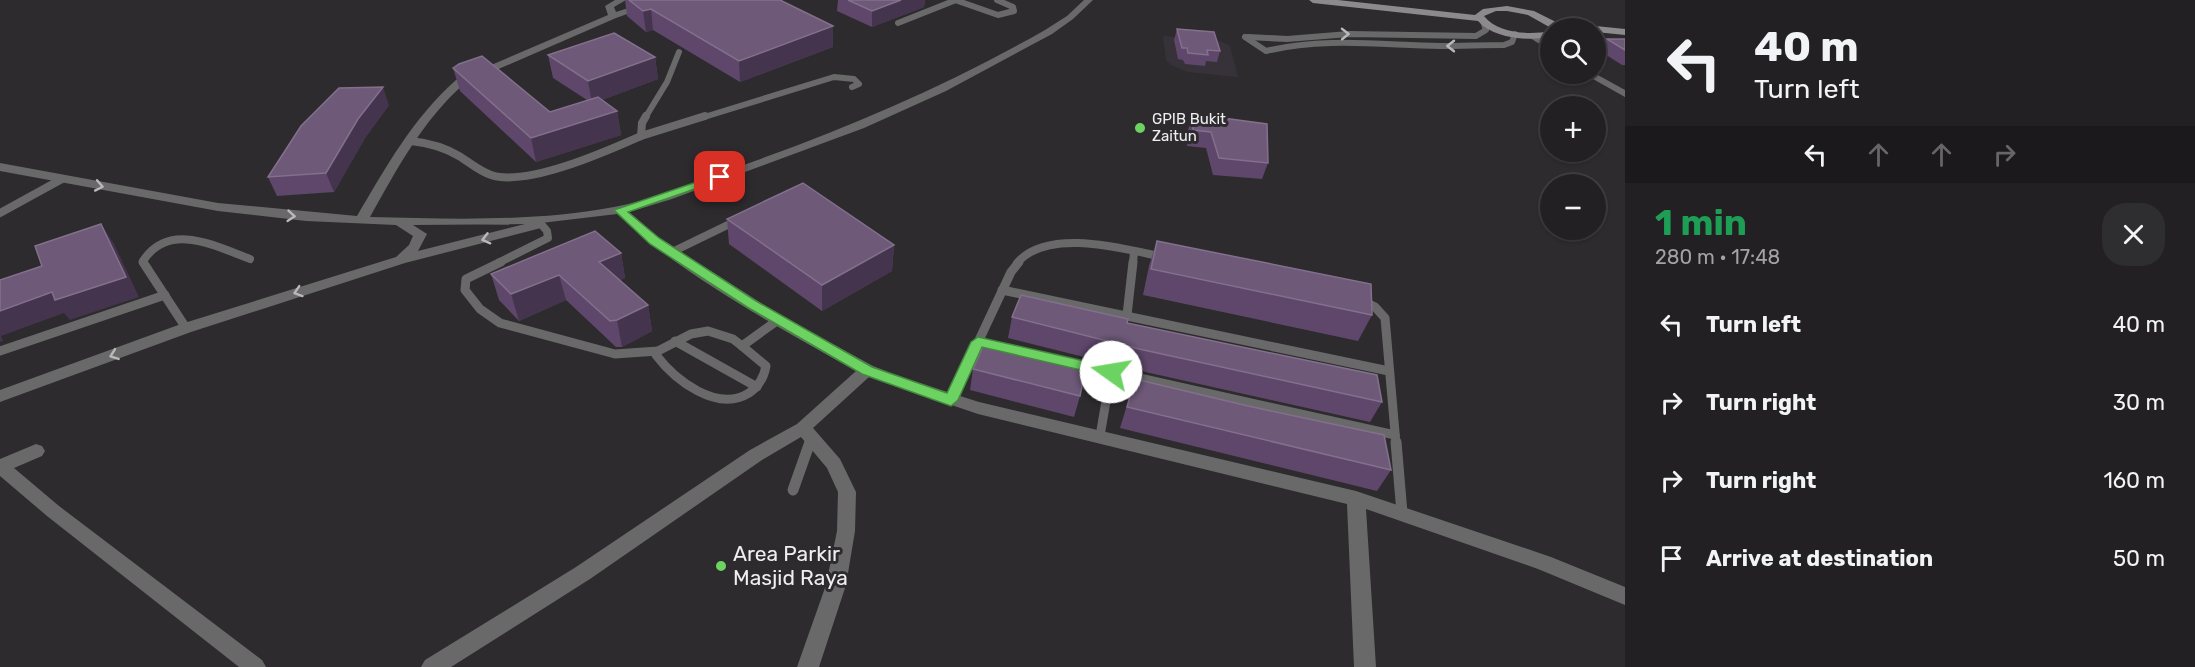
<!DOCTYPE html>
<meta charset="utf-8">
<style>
body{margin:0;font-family:Rubik,sans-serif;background:#2e2d2f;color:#f1f3f6;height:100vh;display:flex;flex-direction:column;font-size:22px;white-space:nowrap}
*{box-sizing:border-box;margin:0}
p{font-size:20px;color:#a2a3a5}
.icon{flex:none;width:33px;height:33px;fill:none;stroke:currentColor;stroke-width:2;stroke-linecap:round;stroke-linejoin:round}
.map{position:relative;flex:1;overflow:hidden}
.details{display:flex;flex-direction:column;background:#222022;width:570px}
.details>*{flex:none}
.hud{background:#222022;color:#f1f3f6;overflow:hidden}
.buttons{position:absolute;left:1540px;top:18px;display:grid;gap:12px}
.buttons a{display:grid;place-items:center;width:66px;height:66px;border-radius:50%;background:#222022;box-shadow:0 2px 4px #0004,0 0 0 2px #3f3e40;font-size:30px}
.pin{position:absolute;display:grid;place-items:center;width:51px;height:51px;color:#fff;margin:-26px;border-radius:12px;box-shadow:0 3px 9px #0006}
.me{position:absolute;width:66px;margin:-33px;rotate:283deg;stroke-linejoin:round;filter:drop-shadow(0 0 4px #0008)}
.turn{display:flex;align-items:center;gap:21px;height:126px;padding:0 30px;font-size:27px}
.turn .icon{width:78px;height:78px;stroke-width:2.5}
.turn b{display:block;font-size:42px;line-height:51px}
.lanes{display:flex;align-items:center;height:57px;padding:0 30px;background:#0003;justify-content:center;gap:30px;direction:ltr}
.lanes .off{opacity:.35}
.round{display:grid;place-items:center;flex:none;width:63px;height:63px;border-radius:24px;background:#2e2d2f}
.overview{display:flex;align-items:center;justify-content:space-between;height:102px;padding:0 30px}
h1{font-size:36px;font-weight:700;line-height:45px;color:#1e9e55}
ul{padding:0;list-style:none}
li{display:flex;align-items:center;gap:18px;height:78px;padding:0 30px}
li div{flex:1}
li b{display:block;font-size:22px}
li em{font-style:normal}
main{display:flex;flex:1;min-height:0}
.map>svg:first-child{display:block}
.built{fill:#37323a}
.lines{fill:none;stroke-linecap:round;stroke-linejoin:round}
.lane-far3{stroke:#69696a;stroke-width:6}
.lane-far2{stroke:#69696a;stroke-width:8}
.lane-far1{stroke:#69696a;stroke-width:9}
.lane{stroke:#69696a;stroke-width:11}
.street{fill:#69696a;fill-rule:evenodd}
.secondary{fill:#8c8a8d;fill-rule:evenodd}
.wall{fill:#5e476b}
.shaded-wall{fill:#44344d}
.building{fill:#6e5979;stroke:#82708c;stroke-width:1.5}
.oneway{stroke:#b9b9ba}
.route{fill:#6cd362;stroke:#468940;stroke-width:1.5}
.poi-dot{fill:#6cd362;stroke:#2d2b2e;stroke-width:2}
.labels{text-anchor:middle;stroke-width:6;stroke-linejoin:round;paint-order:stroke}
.far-poi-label{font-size:15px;fill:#efeef0;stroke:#2d2b2e;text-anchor:start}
.near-poi-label{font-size:21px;fill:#efeef0;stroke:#2d2b2e;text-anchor:start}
</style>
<main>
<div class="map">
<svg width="1625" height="667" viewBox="0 0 1625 667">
<rect width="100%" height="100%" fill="#2d2b2e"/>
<polygon class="built" points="1163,36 1220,41 1230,46 1238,77 1188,72 1171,65 1166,60"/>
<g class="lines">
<g class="lane-far3">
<polyline points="955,0 998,15 1014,11 1013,7 997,0"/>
<polyline points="898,23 956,0"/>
<path d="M 1245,37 L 1266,51 C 1324,37 1381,45 1440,46 C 1461,46 1483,45 1504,45 L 1512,42 L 1515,34"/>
<polyline points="1248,37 1287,39 1349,34 1476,36 1486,30 1483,21"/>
<polyline points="645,118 667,82 679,52"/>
<polyline points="701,118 834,77 854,79 859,84 852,87"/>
</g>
<g class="lane-far2">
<polyline points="641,136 705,116"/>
<path d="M 411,141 C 429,143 444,147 459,156 C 469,162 479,171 491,175 C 527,187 607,151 641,136 L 642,123 L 646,116"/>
<polyline points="0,213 62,179"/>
<polyline points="672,252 738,220"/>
<path d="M 144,263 L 143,261 C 169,221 215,246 250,259"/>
<polyline points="498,263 548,238 547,231 541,224"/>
<path d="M 1017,263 C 1048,227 1124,249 1163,257"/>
<polyline points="1133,263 1134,252"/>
</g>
<g class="lane-far1">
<polyline points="143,262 186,328"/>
<polyline points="501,262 466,279 465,290 480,309 500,323 615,354 658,351 691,334 708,331 733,339 742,346 778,320"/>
<polyline points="1002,290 1389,371"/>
<polyline points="1361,300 1375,307 1385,318 1396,444"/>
<polyline points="1127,315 1133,262"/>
<polyline points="675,341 757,387"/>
<polyline points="0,351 165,295"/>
<path d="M 658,351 L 656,355 C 675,380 717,413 749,393 C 759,386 764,378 766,366 L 742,346"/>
<polyline points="1037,355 1395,435"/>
<polyline points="951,400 1011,272 1019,262"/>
<polyline points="1100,436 1111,372"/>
<polyline points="810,444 812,438"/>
</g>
<g class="lane">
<polyline points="1396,442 1402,513"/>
<polyline points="793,490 810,442"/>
</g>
<g class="street">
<path d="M 615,0 L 626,0 L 614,7 L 616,12 L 653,0 L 666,0 L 616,18 L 464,84 C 422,121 397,169 370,217 C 450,219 535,222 614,207 C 653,200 689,184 726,171 C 837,133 943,88 1045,30 L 1067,16 L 1084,0 L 1093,0 L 1073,19 L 1052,34 L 946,91 L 864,128 L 672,199 L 629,212 L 659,238 L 783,317 L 873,366 L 903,378 L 979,402 L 1356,491 L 1551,557 L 1625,587 L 1625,605 L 1538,569 L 1366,509 L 1376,667 L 1354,667 L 1347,504 L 978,414 L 869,377 L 813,428 L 840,459 L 856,492 L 855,531 L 846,585 L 819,667 L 797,667 L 826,585 L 837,531 L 838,492 L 827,468 L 801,437 L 762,460 L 590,579 L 451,667 L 421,667 L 425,660 L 576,567 L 750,450 L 797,424 L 856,371 C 775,325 686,278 617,214 L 541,223 L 541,228 L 405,263 L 191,332 L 0,402 L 0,390 L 181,324 L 396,257 L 409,245 L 413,236 L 396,225 L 306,221 L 218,211 L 0,171 L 0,163 L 218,203 L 357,216 C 386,167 413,118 456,80 L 608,15 L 605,6 ZM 525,224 L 418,251 L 427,234 L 413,225 Z"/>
<polygon points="1530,34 1536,34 1551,44 1551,51 1530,38"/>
<polygon points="1584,74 1596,74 1625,90 1625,97"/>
<polygon points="36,444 42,446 45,451 42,456 14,468 59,506 262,660 266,667 239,667 47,516 0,476 0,459"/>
</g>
<path class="secondary" d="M 1309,0 L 1338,0 L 1475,15 L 1483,9 L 1507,6 L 1534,11 L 1556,22 L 1625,29 L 1625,35 L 1596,32 L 1596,28 L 1551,28 L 1528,15 L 1507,11 L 1496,11 L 1484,16 C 1498,34 1530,35 1551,31 L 1551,37 C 1529,41 1494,39 1478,21 L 1313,3 Z"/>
</g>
<g class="wall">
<polygon points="625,0 780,0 833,26 833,47 740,82 653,30 646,32 627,16"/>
<polygon points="838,0 925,0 924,7 872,27 837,11"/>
<polygon points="1177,29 1220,51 1217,62 1206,61 1205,66 1185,64 1183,60 1178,59 1174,40"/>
<polygon points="1607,39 1625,39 1625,65 1622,65 1600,51"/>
<polygon points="548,55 655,57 658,79 602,100 617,111 621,135 536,162 460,91 453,68 550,112 587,100 553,78"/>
<polygon points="389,105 365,138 334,192 277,196 268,177"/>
<polygon points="1193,114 1268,163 1262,179 1213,175 1206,148 1187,146 1188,130"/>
<polygon points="727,219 894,245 892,271 822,311 729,244"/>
<polygon points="1157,241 1372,315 1358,341 1143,295 1149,266"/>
<polygon points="621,253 625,278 620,280 648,305 652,331 622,347 616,347 566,300 519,321 499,300 491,274"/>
<polygon points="1012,317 1127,323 1382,402 1370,422 1132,369 1008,338"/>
<polygon points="973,369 1080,396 1074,417 970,390"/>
<polygon points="1135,379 1248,406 1391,470 1377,491 1120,428"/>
</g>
<g class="shaded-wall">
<polygon points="901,0 925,0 924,7 872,27 872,11"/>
<polygon points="651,9 653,30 646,32 643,11"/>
<polygon points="833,26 833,47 740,82 739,61"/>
<polygon points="655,57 658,79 592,104 588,81"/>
<polygon points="383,87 389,105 365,138 334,192 326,173 358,119"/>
<polygon points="617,111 621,135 536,162 531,138"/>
<polygon points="101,224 114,244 139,297 70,320 64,313 1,336 3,341 0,342 0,311"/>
<polygon points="894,245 892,271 822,311 822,285"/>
<polygon points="621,253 625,278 604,287 599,262"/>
<polygon points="559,275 566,300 519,321 511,294"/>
<polygon points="648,305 652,331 622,347 617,320"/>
</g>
<g class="building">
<polygon points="629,0 780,0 833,26 739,61 651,9 643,11"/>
<polygon points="848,0 901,0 872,11"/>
<polygon points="1177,29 1214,32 1220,51 1207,50 1208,55 1188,53 1187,48 1182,48"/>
<polygon points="614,33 655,57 588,81 548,55"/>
<polygon points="1607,39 1625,39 1625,50"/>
<polygon points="482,56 550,112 598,97 617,111 531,138 453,68 459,64"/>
<polygon points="383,87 358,119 326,173 268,177 301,126 339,88"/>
<polygon points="1193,114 1267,124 1268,163 1219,158 1211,132 1193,130"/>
<polygon points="803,183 894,245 822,285 727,219"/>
<polygon points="101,224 126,277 55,300 52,292 0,311 0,280 42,266 35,246"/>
<polygon points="595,231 621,253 599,262 648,305 617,320 610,321 559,275 511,294 491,274"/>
<polygon points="1157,241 1371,284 1372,315 1151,269"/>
<polygon points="1021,295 1128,319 1127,323 1377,375 1382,402 1139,349 1012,317"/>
<polygon points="985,342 1086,367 1080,396 973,369"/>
<polygon points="1135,379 1248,406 1384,435 1391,470 1127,407"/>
</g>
<defs><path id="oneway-chevron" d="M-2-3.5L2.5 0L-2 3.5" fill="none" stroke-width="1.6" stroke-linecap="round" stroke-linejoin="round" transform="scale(1.5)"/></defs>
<g class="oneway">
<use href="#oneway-chevron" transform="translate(1345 34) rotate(-1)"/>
<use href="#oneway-chevron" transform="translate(1451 46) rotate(180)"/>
<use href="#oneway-chevron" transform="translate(99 186) rotate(11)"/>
<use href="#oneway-chevron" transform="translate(291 216) rotate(5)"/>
<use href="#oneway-chevron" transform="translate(486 239) rotate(165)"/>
<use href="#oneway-chevron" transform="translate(298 292) rotate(162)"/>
<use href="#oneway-chevron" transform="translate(114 355) rotate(160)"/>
</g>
<polygon class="route" points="720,174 726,177 724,179 628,212 659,238 756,301 872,367 947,393 971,342 978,337 1111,367 1118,372 1111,377 982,347 958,400 951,406 862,374 747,307 650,244 614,210"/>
<g class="poi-dot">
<circle cx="1140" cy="128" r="6"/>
<circle cx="721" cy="566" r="6"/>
</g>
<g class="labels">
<g class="far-poi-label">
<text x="1152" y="124">GPIB Bukit<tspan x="1152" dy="17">Zaitun</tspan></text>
</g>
<g class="near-poi-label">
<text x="733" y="561">Area Parkir<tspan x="733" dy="24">Masjid Raya</tspan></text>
</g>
</g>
</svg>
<div class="buttons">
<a><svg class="icon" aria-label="search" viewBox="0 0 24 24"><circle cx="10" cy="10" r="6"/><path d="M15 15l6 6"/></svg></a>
<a>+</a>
<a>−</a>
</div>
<div class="pin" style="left:720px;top:177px;background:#d93025"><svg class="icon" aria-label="arrive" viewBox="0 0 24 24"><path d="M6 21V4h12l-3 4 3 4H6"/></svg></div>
<svg class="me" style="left:1111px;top:372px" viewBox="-20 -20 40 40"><circle r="19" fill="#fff"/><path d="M0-13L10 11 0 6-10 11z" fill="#6cd362"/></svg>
</div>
<section class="details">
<div class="hud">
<div class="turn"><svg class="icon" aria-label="left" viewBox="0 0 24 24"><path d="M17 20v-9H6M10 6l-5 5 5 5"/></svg><div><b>40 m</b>Turn left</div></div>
<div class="lanes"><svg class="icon" aria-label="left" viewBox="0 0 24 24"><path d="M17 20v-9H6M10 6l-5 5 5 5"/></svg><svg class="icon off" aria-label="ahead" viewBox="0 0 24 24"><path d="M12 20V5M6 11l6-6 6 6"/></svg><svg class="icon off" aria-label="ahead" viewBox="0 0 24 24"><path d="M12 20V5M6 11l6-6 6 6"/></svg><svg class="icon off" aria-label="right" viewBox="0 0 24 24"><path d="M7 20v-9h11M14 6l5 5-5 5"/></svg></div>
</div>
<div class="overview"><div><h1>1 min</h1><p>280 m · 17:48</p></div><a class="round"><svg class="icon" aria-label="close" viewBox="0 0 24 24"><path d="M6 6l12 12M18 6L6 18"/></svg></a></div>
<ul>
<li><svg class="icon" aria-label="left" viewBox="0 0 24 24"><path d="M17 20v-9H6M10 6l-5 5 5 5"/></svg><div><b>Turn left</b></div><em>40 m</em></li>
<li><svg class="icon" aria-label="right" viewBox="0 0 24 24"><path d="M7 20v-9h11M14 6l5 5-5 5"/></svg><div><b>Turn right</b></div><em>30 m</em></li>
<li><svg class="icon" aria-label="right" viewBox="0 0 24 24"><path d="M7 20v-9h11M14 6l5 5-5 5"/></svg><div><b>Turn right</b></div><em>160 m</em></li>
<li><svg class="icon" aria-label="arrive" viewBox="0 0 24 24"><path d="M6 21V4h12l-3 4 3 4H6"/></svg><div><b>Arrive at destination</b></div><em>50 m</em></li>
</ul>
</section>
</main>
